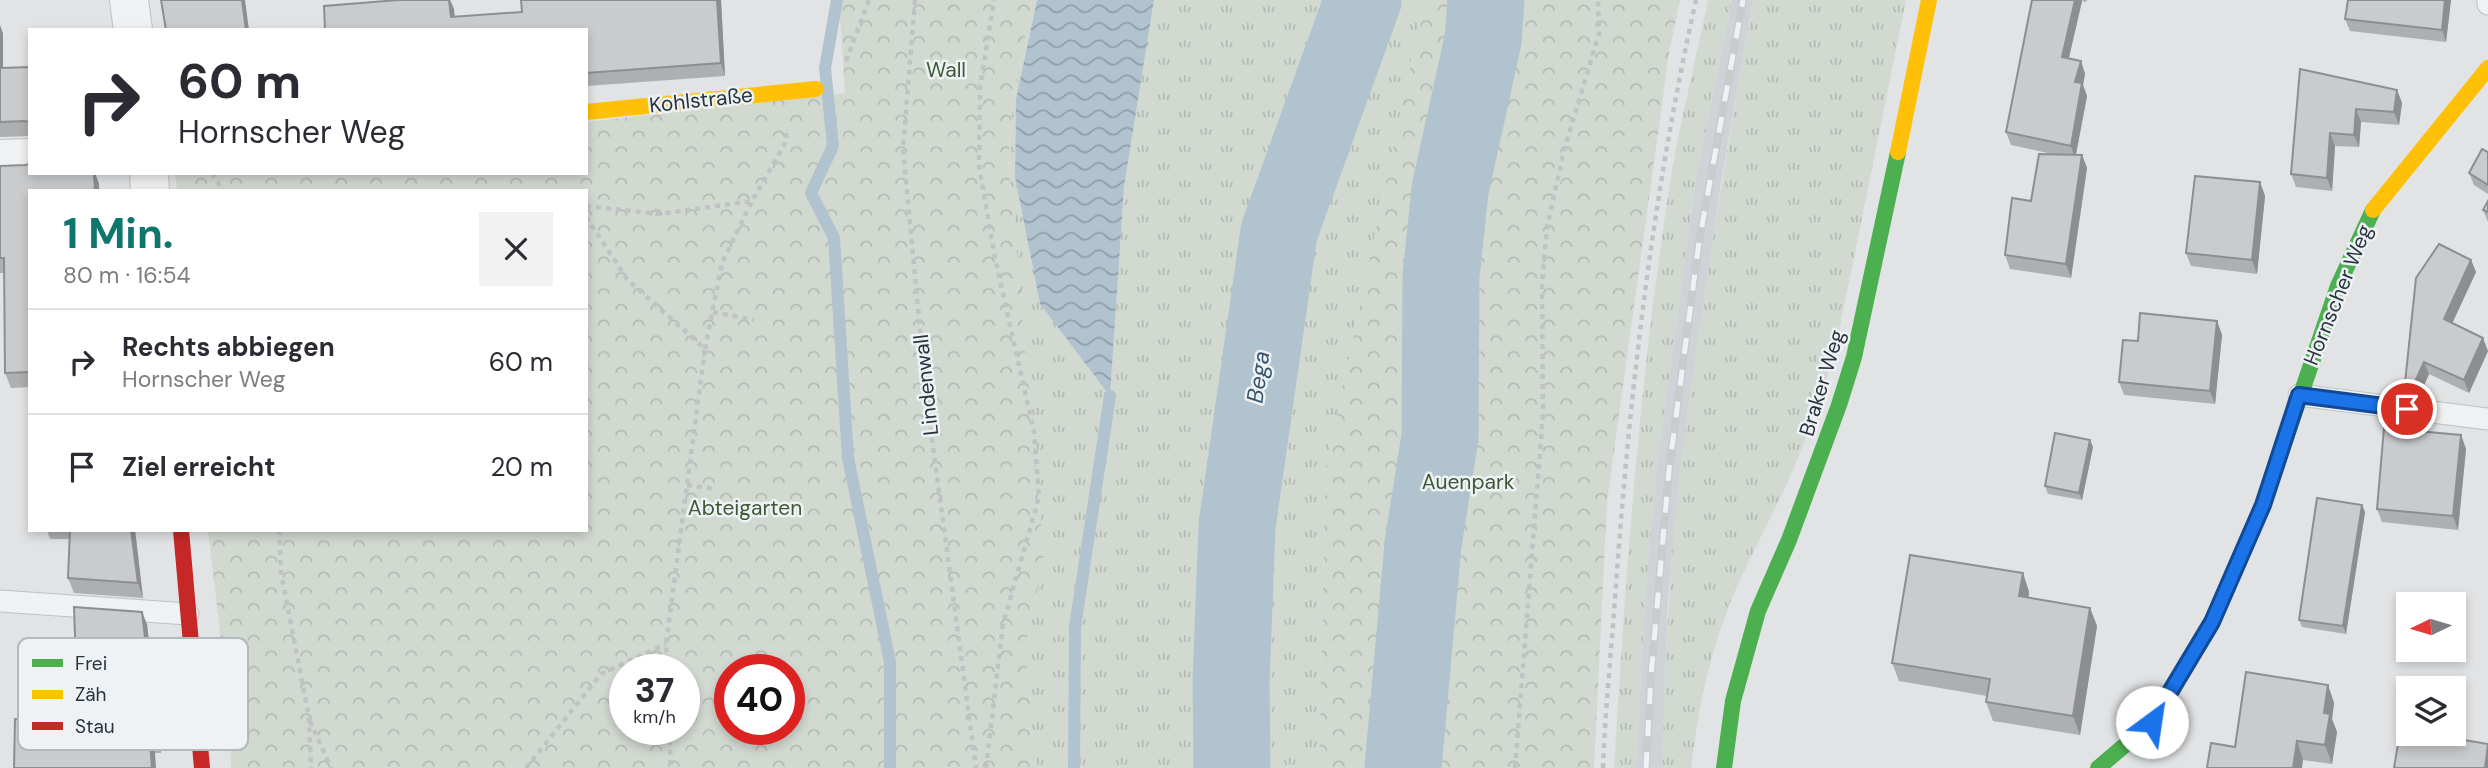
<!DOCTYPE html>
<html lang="de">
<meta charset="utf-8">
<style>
body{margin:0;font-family:"DM Sans",sans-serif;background:#f2f2f3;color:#2b2b33;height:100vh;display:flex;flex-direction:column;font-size:26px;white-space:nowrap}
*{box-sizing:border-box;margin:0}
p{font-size:23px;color:#7c7c81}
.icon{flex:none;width:38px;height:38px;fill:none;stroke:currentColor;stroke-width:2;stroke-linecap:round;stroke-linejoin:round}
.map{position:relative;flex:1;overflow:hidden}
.sheet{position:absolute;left:28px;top:189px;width:560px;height:343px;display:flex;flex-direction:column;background:#fff;border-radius:0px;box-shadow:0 4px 10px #0003}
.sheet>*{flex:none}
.guide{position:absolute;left:28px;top:28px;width:560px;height:147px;border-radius:0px;box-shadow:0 4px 10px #0003;background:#fff;color:#2b2b33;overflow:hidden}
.needle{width:46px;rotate:265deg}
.controls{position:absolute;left:2396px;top:592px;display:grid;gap:14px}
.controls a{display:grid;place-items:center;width:70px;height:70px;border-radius:0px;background:#fff;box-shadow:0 4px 10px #0003;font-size:35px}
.speed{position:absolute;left:609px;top:654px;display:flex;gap:14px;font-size:35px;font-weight:700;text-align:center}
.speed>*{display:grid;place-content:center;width:91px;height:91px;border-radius:50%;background:#fff;box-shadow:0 4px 10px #0003;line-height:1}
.speed small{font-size:18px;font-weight:400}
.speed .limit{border:10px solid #d22;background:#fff;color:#111}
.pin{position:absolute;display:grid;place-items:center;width:60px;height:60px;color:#fff;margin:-30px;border:4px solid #fff;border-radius:50%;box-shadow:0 2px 7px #0007}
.me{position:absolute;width:77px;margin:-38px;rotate:31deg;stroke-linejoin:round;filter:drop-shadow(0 0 5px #0008)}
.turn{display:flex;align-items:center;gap:24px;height:147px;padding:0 35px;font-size:32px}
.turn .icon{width:91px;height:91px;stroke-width:2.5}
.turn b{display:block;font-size:49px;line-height:60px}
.round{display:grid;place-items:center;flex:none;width:74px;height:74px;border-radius:0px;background:#f2f2f3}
.headline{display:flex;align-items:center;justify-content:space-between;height:119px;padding:0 35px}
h1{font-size:42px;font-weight:700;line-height:52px;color:#0f766e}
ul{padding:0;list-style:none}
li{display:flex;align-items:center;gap:21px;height:105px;padding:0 35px;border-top:2px solid #e1e1e2}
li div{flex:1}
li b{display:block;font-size:26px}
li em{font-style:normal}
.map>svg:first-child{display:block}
.built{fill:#cfd3d8}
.grass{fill:url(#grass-tufts)}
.forest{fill:url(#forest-crowns);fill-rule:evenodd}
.water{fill:url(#water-waves)}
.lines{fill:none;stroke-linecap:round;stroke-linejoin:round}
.stream{stroke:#b1c3cf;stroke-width:12}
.river{stroke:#b1c3cf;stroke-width:77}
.lane-casing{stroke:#bfc1c3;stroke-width:23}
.street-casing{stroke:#bfc1c3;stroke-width:40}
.path{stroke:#bfc3c6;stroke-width:4.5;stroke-dasharray:5 5;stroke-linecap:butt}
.lane{stroke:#f0f1f2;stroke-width:21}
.street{stroke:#f0f1f2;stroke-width:38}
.fast{stroke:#4caf50;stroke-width:16}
.slow{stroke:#ffc107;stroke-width:16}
.jam{stroke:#c62828;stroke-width:16}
.rail-casing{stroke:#c9cbcd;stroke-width:8}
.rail{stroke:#eef2f5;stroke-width:5;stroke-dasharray:16;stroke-linecap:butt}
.wall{fill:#adafb0}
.shaded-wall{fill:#8d8e90}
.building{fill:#c9cbcd;stroke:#8d8e90;stroke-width:2}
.route-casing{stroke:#114b97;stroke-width:18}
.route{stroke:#1a73e8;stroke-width:12}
.labels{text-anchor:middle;stroke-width:5;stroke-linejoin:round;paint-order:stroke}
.park-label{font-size:21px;fill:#415837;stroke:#eef2f5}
.street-label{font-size:21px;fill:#29333d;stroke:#eef2f5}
.water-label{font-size:23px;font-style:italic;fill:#35556f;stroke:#eef2f5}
.key{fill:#eef2f5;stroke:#b3b9be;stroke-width:2}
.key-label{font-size:19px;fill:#29333d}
</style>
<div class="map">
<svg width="2488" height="768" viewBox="0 0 2488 768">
<defs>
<pattern id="grass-tufts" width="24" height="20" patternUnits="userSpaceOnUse" patternTransform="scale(1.75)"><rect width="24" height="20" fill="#d2d9d1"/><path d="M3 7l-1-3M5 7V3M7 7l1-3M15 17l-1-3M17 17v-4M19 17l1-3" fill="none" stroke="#b4bbb4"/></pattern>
<pattern id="forest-crowns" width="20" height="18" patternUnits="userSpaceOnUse" patternTransform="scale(1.75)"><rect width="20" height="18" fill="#d2d9d1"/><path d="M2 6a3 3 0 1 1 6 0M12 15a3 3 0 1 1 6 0" fill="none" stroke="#b4bbb4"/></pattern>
<pattern id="water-waves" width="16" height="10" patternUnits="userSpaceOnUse" patternTransform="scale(1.75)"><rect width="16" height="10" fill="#b1c3cf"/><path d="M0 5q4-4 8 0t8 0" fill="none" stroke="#909fa9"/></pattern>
</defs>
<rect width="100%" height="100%" fill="#e1e3e5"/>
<polygon class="built" points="1732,0 1753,0 1721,183 1680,472 1668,601 1662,768 1636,768 1645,598 1657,466 1696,178"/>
<g class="grass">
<polygon points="1032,0 1037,0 1016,99 1015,177 1040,304 1110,395 1124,187 1154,0 1424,0 1326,467 1319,768 1036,768 1025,649 1044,555 1008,160 1013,101"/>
<path d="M 1708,0 L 1732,0 L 1696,178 L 1657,466 L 1645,598 L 1636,768 L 1614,768 C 1626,570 1640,372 1671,177 C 1681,117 1696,59 1708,0 Z"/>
<path d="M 1753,0 L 1906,0 L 1835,351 C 1822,395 1807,439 1788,481 C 1767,528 1740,573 1723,622 C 1706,669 1697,719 1691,768 L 1662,768 C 1666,669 1668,570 1680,472 C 1699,314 1726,157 1753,0 Z"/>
</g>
<g class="forest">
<path d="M 839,0 L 1032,0 L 1013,101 L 1008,160 L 1044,555 L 1025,649 L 1036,768 L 231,768 L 230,715 L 208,530 L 586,530 L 586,191 L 177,191 L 175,173 L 586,173 L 586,122 L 845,93 ZM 625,670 L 684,670 L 684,730 L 625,730 ZM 730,670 L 789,670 L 789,730 L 730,730 Z"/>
<polygon points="1424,0 1680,0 1669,53 1607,502 1594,768 1319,768 1326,467"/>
</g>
<polygon class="water" points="1037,0 1154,0 1124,187 1110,396 1040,304 1015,177 1016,99"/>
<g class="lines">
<g class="stream">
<polyline points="837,0 825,68 833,146 811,193 834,238 848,458 890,662 890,768"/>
<polyline points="1074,768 1075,627 1110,396"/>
</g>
<g class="river">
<polyline points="1232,768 1231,680 1237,526 1279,232 1363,0"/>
<polyline points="1403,768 1423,544 1440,437 1441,276 1450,190 1483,40 1486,0"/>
</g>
<defs>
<g id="lane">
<polyline points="2488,0 2488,4"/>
<polyline points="2299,395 2488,419"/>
<polyline points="0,601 188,614"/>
</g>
<g id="street">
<polyline points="129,0 133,30"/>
<polyline points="0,159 30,158"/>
<polyline points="149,173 150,191"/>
</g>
</defs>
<use href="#lane" class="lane-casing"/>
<use href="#street" class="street-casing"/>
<g class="path">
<polyline points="915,0 903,148 926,394 976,768"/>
<polyline points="846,61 869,0"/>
<polyline points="212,173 223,191"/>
<polyline points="586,206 660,214 752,201 787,140 786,133"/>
<polyline points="586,217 627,279 705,349 666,644 667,670"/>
<polyline points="713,312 754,320"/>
<polyline points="705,349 722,263 752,201"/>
<polyline points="687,485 715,489"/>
<polyline points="279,530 281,572 309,718 311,768"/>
<polyline points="310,721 331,768"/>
<polyline points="669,730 671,768"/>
<polyline points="526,768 601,674 666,644"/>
<polyline points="986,768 1003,624 1039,497 1034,432 995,258 979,166 980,88 994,0"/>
<polyline points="1515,768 1543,414 1542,284 1547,227 1564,150 1599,34 1598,0"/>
<path d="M 1603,768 C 1605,712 1611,655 1615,599 C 1629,398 1652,197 1696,0"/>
</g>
<use href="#lane" class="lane"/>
<use href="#street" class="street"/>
<g class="fast">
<polyline points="1724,768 1733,701 1758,611 1789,540 1839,405 1854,357 1898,152"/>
<polyline points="2098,768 2152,722 2212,622 2263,505 2338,286 2373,210"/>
</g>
<g class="slow">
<polyline points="586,112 816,89"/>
<polyline points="1898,152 1929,0"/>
<polyline points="2373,210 2488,68"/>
</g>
<polyline class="jam" points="181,530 202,768"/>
<defs>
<polyline id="rail" points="1646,768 1651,676 1669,470 1699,242 1743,0"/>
</defs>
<use href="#rail" class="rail-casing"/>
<use href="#rail" class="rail"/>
</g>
<g class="wall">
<polygon points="398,0 450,0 454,9 454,17 721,0 725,76 586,86 586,30 325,30"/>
<polygon points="2032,0 2087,0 2086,2 2082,1 2069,58 2081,61 2085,74 2083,85 2087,96 2076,155 2082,155 2087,168 2071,278 2010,269 2005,255 2052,154 2011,145 2006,132"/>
<polygon points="2451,0 2446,42 2350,31 2345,19"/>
<polygon points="0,25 3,34 3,68 30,67 30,136 0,137"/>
<polygon points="2300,69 2397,90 2402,103 2399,125 2361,122 2359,147 2335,146 2332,191 2296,187 2291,174"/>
<polygon points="2488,152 2488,194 2474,185 2469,173"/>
<polygon points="0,166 30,173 95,173 99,184 30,191 30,387 11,388 5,373 4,273 0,273"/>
<polygon points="2260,182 2265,196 2257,274 2191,266 2186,253"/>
<polygon points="2488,201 2488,222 2483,210"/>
<polygon points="2471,260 2476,272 2452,324 2488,351 2469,393 2429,374 2419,397 2409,396 2405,383"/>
<polygon points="2217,321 2222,335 2215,404 2124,395 2119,382 2138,341"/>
<polygon points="2461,435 2466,449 2458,530 2382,522 2377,509"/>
<polygon points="2090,440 2093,447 2082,500 2048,494 2045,486"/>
<polygon points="2362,505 2365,512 2346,634 2302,627 2299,620"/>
<polygon points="47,530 135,530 143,598 74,593 68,578 70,539 50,539"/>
<polygon points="2023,573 2029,592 2028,598 2090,608 2097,626 2080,735 1993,721 1986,702 1987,696 1899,681 1892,663"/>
<polygon points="147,624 161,753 155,753 78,721"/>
<polygon points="2328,685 2334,703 2332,719 2337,732 2332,764 2303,760 2235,747"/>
</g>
<g class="shaded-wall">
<polygon points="242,0 245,0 249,30 246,30"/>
<polygon points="449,0 450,0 454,9 456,30 451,17"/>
<polygon points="717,0 721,0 725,76 721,63"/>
<polygon points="2075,0 2081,0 2082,1 2066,70 2062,57"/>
<polygon points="2445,0 2451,0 2446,42 2442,30"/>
<polygon points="0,25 3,34 3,83 0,76"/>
<polygon points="2081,61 2085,74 2083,85 2087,96 2075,159 2071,146 2075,82"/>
<polygon points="2397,90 2402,103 2399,125 2394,112"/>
<polygon points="2356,109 2361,122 2359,147 2354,135"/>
<polygon points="2330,133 2335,146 2332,191 2327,178"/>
<polygon points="2082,155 2087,168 2071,278 2066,264"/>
<polygon points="94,173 95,173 99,184 99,191 95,191"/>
<polygon points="2260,182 2265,196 2257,274 2252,260"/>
<polygon points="2471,260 2476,272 2448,332 2444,319"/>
<polygon points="2217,321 2222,335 2215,404 2210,391"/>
<polygon points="2483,338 2488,351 2469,393 2464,380"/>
<polygon points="2424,362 2429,374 2419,397 2414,384"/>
<polygon points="2461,435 2466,449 2458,530 2453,516"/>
<polygon points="2090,440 2093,447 2082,500 2079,493"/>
<polygon points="2362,505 2365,512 2346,634 2343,626"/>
<polygon points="131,530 135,530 143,598 138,583"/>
<polygon points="2023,573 2029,592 2026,615 2019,596"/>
<polygon points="2090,608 2097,626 2080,735 2073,716"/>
<polygon points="142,612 147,624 161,753 157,740"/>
<polygon points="2455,684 2460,697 2451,750 2446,737 2447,733 2454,733 2454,694"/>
<polygon points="2328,685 2334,703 2332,719 2337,732 2332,764 2325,745 2324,713"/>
<polygon points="150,740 155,753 156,768 152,768"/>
<polygon points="2297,741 2303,760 2302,768 2293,768"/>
<polygon points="2488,749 2488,768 2485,768"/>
</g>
<g class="building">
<polygon points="161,0 242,0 246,30 166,30"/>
<polygon points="398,0 449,0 451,17 522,12 521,0 717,0 721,63 586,73 586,30 325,30 324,6"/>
<polygon points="2032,0 2075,0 2062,57 2081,61 2075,82 2082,83 2071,146 2006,132"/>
<polygon points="2348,0 2445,0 2442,30 2345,19"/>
<polygon points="30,67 30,122 24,121 0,122 0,68"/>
<polygon points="2300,69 2397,90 2394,112 2356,109 2354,135 2330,133 2327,178 2291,174"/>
<polygon points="2482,149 2488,152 2488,185 2469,173"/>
<polygon points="2039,154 2082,155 2066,264 2005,255 2012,198 2031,201"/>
<polygon points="30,164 30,173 94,173 95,191 30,191 30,372 5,373 4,258 0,258 0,166 25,165"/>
<polygon points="2195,176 2260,182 2252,260 2186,253"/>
<polygon points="2488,201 2488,212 2483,210"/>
<polygon points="2439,244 2471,260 2444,319 2483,338 2464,380 2424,362 2414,384 2405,383 2416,278"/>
<polygon points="2140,313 2217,321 2210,391 2119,382 2123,340 2138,341"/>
<polygon points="2384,428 2461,435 2453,516 2377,509"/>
<polygon points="2055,433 2090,440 2079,493 2045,486"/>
<polygon points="2317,498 2362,505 2343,626 2299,620"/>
<polygon points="70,530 131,530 138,583 68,578"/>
<polygon points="1910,555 2023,573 2019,596 2090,608 2073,716 1986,702 1990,679 1892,663"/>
<polygon points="74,607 142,612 157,740 150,740 152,768 14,768 15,719 78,721"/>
<polygon points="2246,672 2328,685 2324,713 2330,714 2325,745 2297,741 2293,768 2207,768 2211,743 2235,747"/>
<polygon points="2409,677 2455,684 2454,694 2454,688 2408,688 2408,733 2447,733 2446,737 2488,744 2485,768 2394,768"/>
</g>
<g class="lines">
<defs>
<polyline id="route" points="2152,722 2212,622 2263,505 2299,395 2407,409"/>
</defs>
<use href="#route" class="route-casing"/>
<use href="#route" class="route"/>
</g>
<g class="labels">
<g class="park-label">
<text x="946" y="77">Wall</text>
<text x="1468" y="489">Auenpark</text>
<text x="745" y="515">Abteigarten</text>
</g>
<g class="street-label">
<text transform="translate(701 100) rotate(-6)" y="7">Kohlstraße</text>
<text transform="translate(2338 295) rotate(-68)" y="7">Hornscher Weg</text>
<text transform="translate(1822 383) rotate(-73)" y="7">Braker Weg</text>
<text transform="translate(926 385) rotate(-96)" y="7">Lindenwall</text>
</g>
<g class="water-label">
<text transform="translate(1258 377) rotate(-82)" y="8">Bega</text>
</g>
</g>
<rect x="18" y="638" width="230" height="112" rx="10" class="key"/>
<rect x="32" y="659" width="31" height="8" fill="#4caf50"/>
<rect x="32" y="690" width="31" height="9" fill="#ffc107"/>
<rect x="32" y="722" width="31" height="8" fill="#c62828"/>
<g class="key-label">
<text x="75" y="670">Frei</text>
<text x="75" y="701">Zäh</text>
<text x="75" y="733">Stau</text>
</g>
</svg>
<div class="controls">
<a><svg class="needle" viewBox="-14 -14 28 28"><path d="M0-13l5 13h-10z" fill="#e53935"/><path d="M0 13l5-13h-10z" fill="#7c7c81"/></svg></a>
<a><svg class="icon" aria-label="layers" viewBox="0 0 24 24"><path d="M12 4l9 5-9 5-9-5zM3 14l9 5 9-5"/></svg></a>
</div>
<div class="speed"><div>37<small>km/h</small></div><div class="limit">40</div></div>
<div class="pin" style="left:2407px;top:409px;background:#d93025"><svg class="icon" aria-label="arrive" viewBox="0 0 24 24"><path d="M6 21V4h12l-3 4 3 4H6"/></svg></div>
<svg class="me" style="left:2152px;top:722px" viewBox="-20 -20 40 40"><circle r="19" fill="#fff"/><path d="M0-13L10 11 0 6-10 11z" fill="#1a73e8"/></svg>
<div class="guide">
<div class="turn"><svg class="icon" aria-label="right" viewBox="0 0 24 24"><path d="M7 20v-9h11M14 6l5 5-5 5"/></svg><div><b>60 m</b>Hornscher Weg</div></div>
</div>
<section class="sheet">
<div class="headline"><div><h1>1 Min.</h1><p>80 m · 16:54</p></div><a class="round"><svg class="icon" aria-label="close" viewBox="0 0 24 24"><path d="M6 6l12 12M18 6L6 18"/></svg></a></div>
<ul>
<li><svg class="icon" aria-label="right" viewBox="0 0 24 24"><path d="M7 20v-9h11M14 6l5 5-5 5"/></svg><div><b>Rechts abbiegen</b><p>Hornscher Weg</p></div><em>60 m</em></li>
<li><svg class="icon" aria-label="arrive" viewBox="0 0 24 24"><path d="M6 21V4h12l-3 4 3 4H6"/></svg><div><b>Ziel erreicht</b></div><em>20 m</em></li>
</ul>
</section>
</div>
